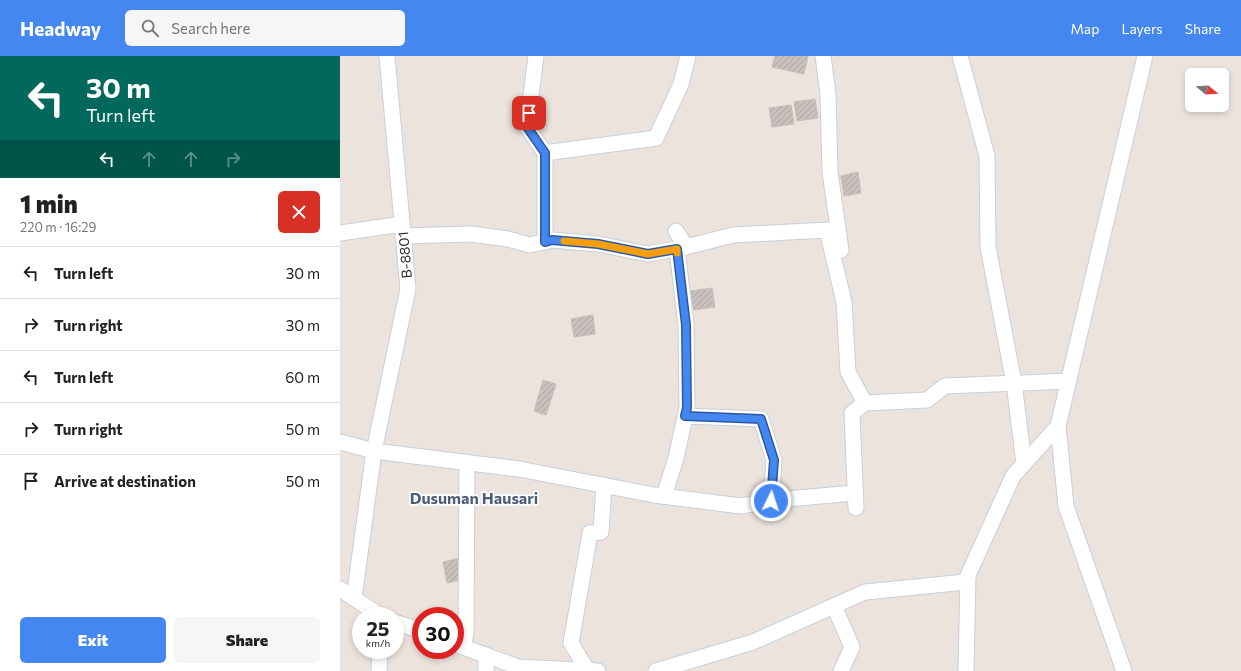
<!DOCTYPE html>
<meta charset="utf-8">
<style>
body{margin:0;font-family:Commissioner,sans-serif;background:#f6f6f6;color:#222;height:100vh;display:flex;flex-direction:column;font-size:15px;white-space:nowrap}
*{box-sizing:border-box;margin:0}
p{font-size:13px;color:#767676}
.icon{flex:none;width:22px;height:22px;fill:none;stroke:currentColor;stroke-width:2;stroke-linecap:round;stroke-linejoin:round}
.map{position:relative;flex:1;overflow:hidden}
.drawer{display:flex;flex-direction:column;background:#fff;width:340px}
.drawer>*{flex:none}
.banner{background:#00695c;color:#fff;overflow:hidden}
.needle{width:26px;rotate:108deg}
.buttons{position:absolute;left:845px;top:12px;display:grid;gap:8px}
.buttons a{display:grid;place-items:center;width:44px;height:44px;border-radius:6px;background:#fff;box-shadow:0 2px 6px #0003;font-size:20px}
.speed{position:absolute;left:12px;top:551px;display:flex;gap:8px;font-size:20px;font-weight:700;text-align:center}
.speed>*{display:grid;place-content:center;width:52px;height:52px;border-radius:50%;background:#fff;box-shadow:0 2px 6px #0003;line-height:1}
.speed small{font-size:10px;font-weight:400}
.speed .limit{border:6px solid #d22;background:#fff;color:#111}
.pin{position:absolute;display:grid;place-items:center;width:34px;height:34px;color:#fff;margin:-17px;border-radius:8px;box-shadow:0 2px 6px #0006}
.me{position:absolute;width:44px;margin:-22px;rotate:4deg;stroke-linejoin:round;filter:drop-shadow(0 0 3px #0008)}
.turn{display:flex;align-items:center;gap:14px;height:84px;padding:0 20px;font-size:18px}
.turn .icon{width:52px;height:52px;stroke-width:2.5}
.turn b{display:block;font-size:28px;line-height:34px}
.lanes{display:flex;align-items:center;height:38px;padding:0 20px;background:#0003;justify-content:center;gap:20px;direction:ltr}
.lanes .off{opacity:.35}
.round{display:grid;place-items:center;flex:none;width:42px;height:42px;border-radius:6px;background:#f6f6f6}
.overview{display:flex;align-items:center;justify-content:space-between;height:68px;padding:0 20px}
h1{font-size:24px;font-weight:800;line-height:30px}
.cta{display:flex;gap:8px;margin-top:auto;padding:8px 20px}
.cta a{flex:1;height:46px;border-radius:6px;background:#4587f1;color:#fff;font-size:16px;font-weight:800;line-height:46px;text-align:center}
.cta a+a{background:#f6f6f6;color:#222}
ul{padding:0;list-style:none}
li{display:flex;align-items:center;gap:12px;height:52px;padding:0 20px;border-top:1px solid #e0e0e0}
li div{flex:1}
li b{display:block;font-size:15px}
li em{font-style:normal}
header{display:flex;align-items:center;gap:24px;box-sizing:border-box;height:56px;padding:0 20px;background:#4587f1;color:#fff}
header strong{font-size:19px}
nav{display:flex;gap:22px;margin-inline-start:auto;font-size:14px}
.search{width:280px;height:36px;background:#f6f6f6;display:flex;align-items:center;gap:10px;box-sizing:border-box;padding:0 14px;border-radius:6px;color:#767676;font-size:15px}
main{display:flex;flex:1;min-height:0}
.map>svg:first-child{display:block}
.building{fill:url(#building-hatch);stroke:#c7beb7}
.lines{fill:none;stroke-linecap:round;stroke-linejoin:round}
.street-casing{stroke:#c9cfd8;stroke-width:17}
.street{stroke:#fff;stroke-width:15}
.route-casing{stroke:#2d589d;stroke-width:10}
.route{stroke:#4587f1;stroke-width:7}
.slow{stroke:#f59e0b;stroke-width:7}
.labels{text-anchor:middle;stroke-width:3.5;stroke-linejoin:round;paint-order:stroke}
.street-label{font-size:14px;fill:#2b2b2b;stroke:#fff}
.quarter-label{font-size:16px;font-weight:bold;fill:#4d5e79;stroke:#fff}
</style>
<header>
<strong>Headway</strong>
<div class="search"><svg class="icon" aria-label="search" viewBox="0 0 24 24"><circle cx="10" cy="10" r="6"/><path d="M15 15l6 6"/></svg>Search here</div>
<nav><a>Map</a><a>Layers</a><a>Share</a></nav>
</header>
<main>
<section class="drawer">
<div class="banner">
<div class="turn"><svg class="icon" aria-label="left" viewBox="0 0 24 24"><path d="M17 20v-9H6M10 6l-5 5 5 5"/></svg><div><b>30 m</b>Turn left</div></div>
<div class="lanes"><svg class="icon" aria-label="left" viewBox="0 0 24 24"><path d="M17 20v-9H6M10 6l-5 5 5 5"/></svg><svg class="icon off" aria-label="ahead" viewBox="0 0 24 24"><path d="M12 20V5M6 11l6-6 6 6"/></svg><svg class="icon off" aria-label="ahead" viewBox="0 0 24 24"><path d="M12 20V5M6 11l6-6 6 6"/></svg><svg class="icon off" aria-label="right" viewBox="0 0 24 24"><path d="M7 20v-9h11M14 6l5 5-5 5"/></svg></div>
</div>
<div class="overview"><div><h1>1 min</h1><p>220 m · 16:29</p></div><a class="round" style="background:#d93025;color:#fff"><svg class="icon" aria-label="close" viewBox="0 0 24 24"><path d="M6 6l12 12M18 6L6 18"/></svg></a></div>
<ul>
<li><svg class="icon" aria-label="left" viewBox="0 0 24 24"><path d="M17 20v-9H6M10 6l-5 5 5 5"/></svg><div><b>Turn left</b></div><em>30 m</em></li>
<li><svg class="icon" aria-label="right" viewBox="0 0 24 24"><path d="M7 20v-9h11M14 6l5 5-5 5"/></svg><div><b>Turn right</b></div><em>30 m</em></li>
<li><svg class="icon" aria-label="left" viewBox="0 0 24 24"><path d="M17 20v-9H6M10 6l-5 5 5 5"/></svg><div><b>Turn left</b></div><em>60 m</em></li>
<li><svg class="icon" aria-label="right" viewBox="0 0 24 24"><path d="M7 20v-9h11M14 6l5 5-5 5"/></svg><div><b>Turn right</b></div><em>50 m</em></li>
<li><svg class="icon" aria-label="arrive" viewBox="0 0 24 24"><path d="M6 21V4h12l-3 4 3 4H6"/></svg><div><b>Arrive at destination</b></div><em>50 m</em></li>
</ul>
<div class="cta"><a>Exit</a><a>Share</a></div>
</section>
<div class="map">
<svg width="901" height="615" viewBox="0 0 901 615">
<defs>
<pattern id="building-hatch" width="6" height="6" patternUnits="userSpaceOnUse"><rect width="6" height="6" fill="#c7c0bd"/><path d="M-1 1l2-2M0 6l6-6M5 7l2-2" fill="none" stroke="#aba5a3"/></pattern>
</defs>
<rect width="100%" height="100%" fill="#ece3dd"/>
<g class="building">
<polygon points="435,0 468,0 464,18 432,11"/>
<polygon points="475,43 478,62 457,65 454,46"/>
<polygon points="451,49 454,68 432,71 429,52"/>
<polygon points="518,116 521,137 504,140 501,120"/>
<polygon points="372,232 375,251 354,254 350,235"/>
<polygon points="253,259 255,278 234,281 231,263"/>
<polygon points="203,324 216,328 206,359 194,355"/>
<polygon points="120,502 124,523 107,527 103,506"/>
</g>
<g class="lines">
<defs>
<g id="street">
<polyline points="196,0 187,71 205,97 205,186"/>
<polyline points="483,0 488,38 490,116 501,194"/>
<polyline points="620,0 647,100 648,191 674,327 684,408"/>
<polyline points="205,97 316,82 341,28 348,0"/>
<polyline points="336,175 346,191 393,179 487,174 504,246 508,316 525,347 587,344 605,330 729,325"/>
<polyline points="0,177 62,168"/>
<polyline points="63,180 131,178 168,183 190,189 212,184 258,188 308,198 346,191"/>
<polyline points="345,360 421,363 434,404 431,445"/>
<polyline points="718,370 726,450 784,615"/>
<polyline points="0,386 34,395 179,413 314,439 401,450 435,444 515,437"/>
<polyline points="324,440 336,402 347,352 346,269 337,193"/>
<polyline points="516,452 512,357 525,347"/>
<polyline points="0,533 41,560"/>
<polyline points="14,542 34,395 68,233 47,0"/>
<polyline points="494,550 512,591 501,615"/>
<polyline points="55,566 81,575"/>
<polyline points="115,588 178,611 258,615"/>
<polyline points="123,591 126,577 127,407"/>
<polyline points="247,614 231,587 250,477 261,476 264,429"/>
<polyline points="39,615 40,594"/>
<polyline points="146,615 146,599"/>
<polyline points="316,615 413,586 525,536 625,526 673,420 718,370 805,0"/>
<polyline points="626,615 628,520"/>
</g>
</defs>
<use href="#street" class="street-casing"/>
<use href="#street" class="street"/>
</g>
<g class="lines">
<defs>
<polyline id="route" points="189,57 187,71 205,97 205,186 212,184 258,188 308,198 337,193 346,269 347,352 345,360 421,363 434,404 431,445"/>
</defs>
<use href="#route" class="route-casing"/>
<use href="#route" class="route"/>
<polyline class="slow" points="224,185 258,188 308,198 337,193 337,197"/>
</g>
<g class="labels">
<g class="street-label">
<text transform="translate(65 199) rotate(-95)" y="5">B-8801</text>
</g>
<g class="quarter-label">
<text x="134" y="448">Dusuman Hausari</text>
</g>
</g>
</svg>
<div class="buttons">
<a><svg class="needle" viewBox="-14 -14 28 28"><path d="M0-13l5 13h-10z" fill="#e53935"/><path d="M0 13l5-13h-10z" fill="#767676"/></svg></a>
</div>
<div class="speed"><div>25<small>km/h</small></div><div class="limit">30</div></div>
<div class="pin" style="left:189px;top:57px;background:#d93025"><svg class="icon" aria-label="arrive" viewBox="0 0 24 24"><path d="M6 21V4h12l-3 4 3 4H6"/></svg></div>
<svg class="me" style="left:431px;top:445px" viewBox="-20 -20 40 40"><circle r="17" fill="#4587f1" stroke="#fff" stroke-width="3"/><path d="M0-11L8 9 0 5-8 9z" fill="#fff"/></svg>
</div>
</main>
